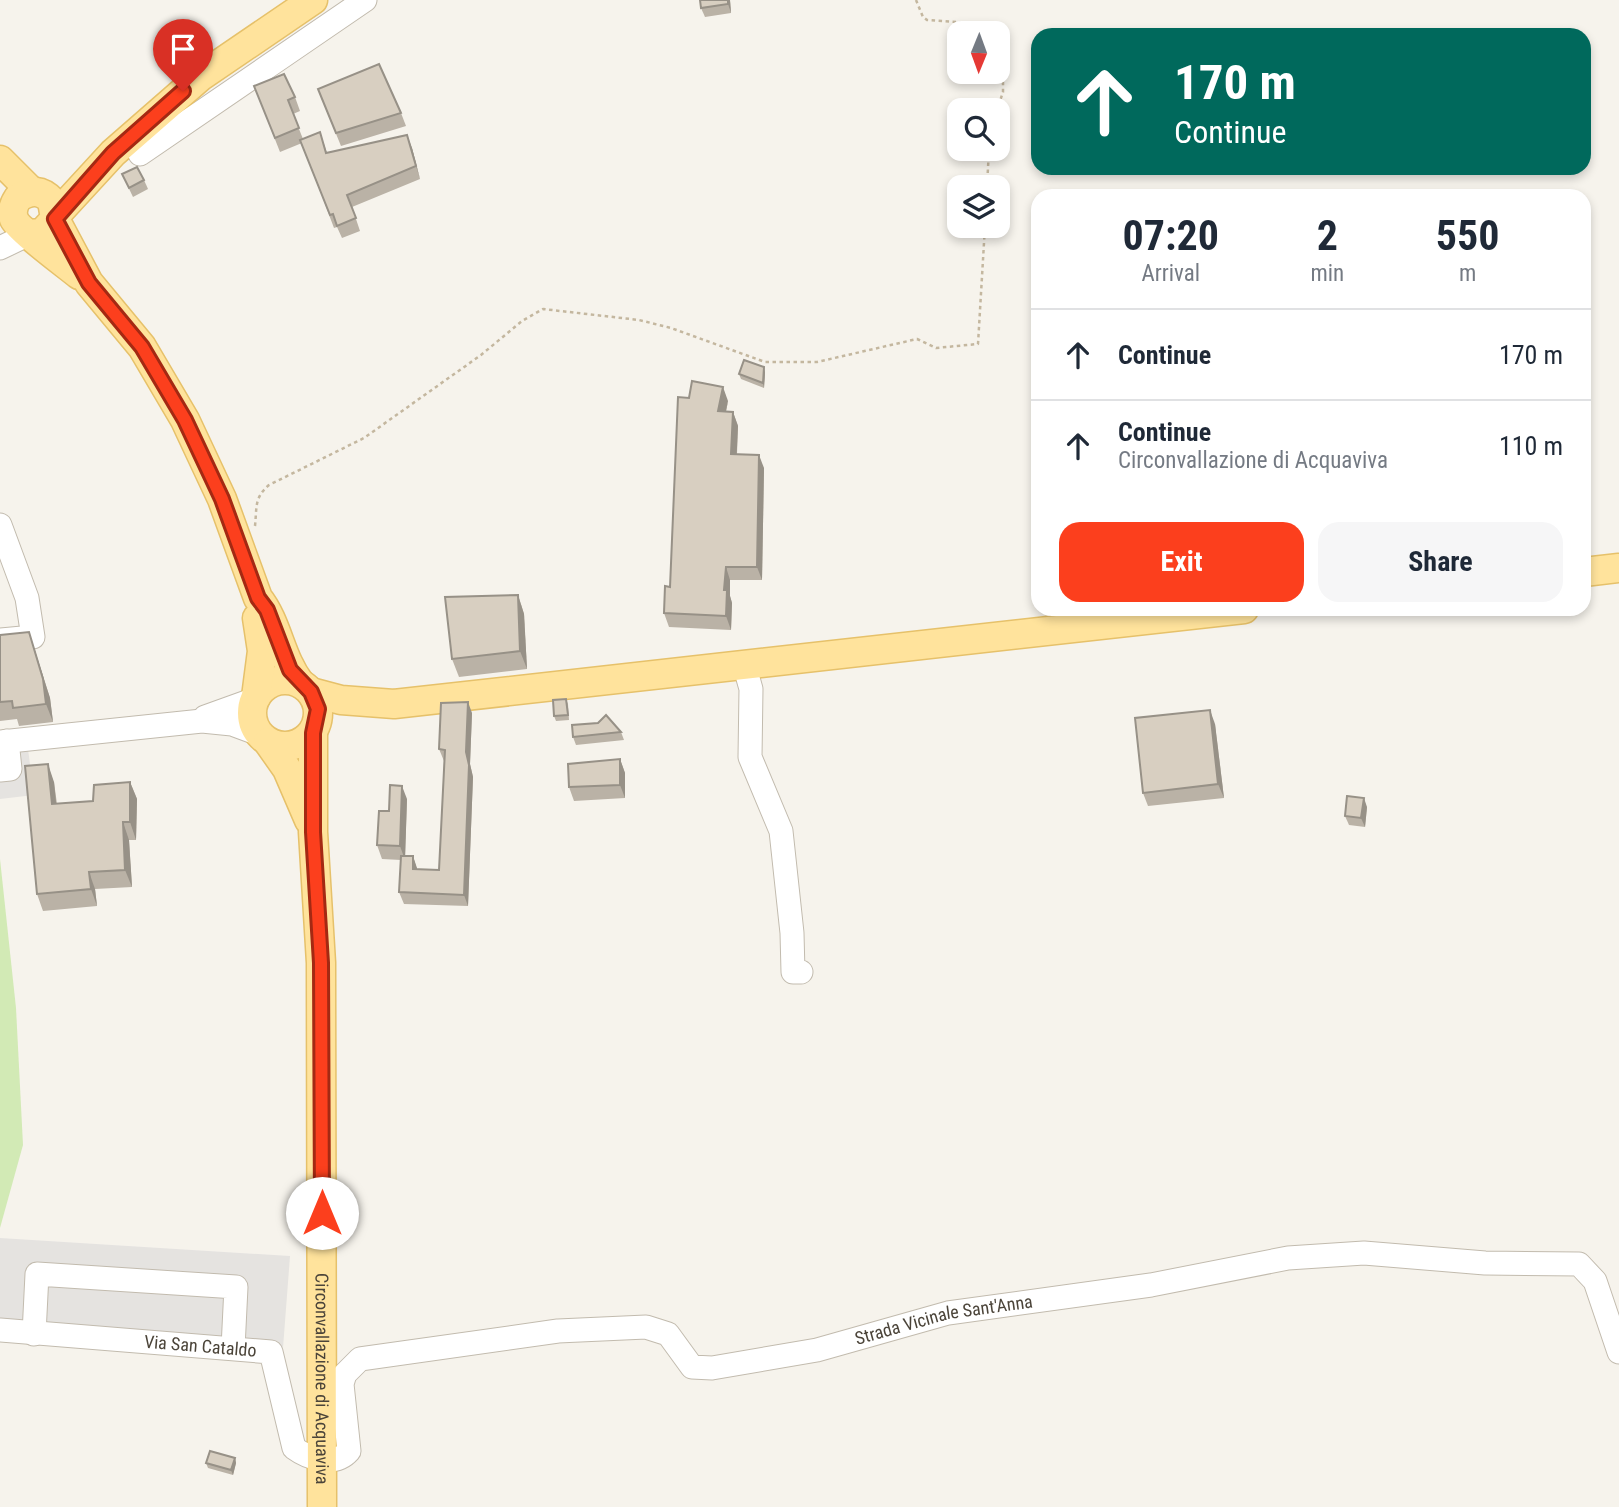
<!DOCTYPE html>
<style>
body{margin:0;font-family:"Roboto Condensed",sans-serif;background:#f6f6f7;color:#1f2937;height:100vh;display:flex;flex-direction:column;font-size:26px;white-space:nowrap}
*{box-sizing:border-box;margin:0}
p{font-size:23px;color:#747a83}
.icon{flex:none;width:38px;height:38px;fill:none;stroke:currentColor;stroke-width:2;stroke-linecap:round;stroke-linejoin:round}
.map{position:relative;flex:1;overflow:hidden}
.details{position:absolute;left:1031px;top:189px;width:560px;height:427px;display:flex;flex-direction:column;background:#fff;border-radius:21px;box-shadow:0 4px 10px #0003}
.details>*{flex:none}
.hud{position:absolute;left:1031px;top:28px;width:560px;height:147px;border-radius:21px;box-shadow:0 4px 10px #0003;background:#00695c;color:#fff;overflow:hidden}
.needle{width:46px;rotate:181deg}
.fabs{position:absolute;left:947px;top:21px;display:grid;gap:14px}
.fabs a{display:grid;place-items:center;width:63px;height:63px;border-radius:14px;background:#fff;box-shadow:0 4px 10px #0003;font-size:35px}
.pin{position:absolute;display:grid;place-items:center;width:60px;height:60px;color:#fff;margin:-72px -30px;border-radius:50% 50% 50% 0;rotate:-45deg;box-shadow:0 0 7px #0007}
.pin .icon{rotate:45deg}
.me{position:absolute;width:77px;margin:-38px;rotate:0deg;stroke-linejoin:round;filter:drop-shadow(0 0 5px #0008)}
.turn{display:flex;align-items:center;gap:24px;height:147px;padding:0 28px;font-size:32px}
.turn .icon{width:91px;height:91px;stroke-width:2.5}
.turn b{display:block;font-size:49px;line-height:60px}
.eta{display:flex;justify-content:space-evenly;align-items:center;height:119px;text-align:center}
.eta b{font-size:42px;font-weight:700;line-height:49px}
.action{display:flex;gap:14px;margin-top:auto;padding:14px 28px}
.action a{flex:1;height:80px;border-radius:21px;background:#fc3f1d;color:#fff;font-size:28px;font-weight:700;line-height:80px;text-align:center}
.action a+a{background:#f6f6f7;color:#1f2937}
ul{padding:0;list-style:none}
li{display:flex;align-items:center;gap:21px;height:91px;padding:0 28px;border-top:2px solid #e0e1e3}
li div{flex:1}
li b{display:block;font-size:26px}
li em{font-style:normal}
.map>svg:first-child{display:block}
.pitch{fill:#d2eab5}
.parking{fill:#e5e3e0}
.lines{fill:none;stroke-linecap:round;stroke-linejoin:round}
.minor-casing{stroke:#c2bbae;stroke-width:25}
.major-casing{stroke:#e6c16a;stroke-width:31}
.path{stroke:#c4b79f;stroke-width:2.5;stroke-dasharray:3.5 3.5;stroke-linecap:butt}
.minor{stroke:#fff;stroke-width:23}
.major{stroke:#ffe39c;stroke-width:28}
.wall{fill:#bab2a6}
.shaded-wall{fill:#979187}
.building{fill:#d8cfc1;stroke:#979187;stroke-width:2}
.route-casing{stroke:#a42913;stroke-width:18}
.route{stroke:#fc3f1d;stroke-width:12}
.labels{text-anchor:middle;stroke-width:5;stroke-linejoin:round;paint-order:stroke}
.street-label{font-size:18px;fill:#4b4439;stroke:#fff}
</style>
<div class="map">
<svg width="1619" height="1507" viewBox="0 0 1619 1507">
<rect width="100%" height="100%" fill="#f6f3ec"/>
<polygon class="pitch" points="0,859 16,1008 23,1145 0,1228"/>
<g class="parking">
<polygon points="28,749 34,795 0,799 0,752"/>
<polygon points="0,1238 290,1256 283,1348 0,1321"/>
</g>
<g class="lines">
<defs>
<g id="minor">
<polyline points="140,154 365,0"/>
<polyline points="0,248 29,234"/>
<polyline points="0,525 27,598 33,637 0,640"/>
<polyline points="744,664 751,689 750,757 781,831 792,933 793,972 801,972"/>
<polyline points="205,717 255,699"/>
<polyline points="0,742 202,721 232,724 259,734"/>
<polyline points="0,770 10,769 7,741"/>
<path id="s1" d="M 0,1330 L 271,1352 L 294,1448 C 309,1459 335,1467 349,1451 L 342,1384 L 345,1374 L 360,1359 L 558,1331 L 646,1327 L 668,1334 L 692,1367 L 712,1368 L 817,1350 L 948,1313 L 1151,1285 L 1288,1258 L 1364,1253 L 1485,1263 L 1579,1264 L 1595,1281 L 1619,1352"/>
<polyline points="34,1334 37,1274 236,1287 233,1348"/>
</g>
<g id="major">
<polyline points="0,160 31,191"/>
<polyline points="56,215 113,153 200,77 313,0"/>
<path d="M 55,219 L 89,283 L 142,347 L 185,420 L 222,499 L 258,598 C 278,623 280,657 300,683"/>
<path d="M 29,234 L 42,233 L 55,219 L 52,201 C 42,190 31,189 18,198 C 14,204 11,211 14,219 C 17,228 68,266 79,275"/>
<polyline points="1584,572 1619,568"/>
<circle cx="285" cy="713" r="33"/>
<polyline points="311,692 341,700 394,704 1244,609"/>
<polyline points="256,697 262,651 257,618"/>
<path id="s2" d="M 313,733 L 313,832 L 321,963 L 322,1507"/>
<polyline points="268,742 287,769 309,820"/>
</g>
</defs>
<use href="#minor" class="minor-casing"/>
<use href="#major" class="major-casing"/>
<g class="path">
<polyline points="916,0 923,17 927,20 1000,25 1003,32 1003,92 997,110"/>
<polyline points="987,187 989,149"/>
<path d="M 255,526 C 257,507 254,498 269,485 L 364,438 L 481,355 L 522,321 L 543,309 L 639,320 L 671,328 L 765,362 L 817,362 L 917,339 L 936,348 L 978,344 L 985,226"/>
</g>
<use href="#minor" class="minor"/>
<use href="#major" class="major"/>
</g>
<g class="wall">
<polygon points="730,0 731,13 705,17 701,8"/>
<polygon points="254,86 295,97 300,111 293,114 303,139 324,144 327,153 412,148 420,179 352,207 360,231 342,238 337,227 334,228 302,143 280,152"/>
<polygon points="323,102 401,113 406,126 341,146"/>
<polygon points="122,174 144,180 148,189 133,197"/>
<polygon points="765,372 764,388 741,379 739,374"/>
<polygon points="728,401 726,412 733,412 738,426 737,454 764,468 762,580 730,580 730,596 732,603 731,630 669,627 664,613 670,587"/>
<polygon points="518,595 524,614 527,669 459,677 452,659"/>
<polygon points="29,632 50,698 53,722 19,726 17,719 0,721 0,635"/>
<polygon points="566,699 568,704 569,720 556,721 554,716"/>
<polygon points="472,713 470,764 473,777 468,906 404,904 399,892 401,860 382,859 377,845 389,811 407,799 405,856 413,856 417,870 439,870 444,761 439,749"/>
<polygon points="1215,724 1224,798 1148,806 1143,793"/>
<polygon points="621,732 624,740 576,745 573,737"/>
<polygon points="620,759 625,773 625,798 574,801 569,787"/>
<polygon points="54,782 57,804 93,801 130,782 137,799 136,840 129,840 132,887 95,889 97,906 43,911 37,894"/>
<polygon points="1367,807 1365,827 1349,825 1345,816"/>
<polygon points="235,1458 236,1463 233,1475 208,1468 206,1463"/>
</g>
<g class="shaded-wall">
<polygon points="728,0 730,0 731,13 728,4"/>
<polygon points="407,135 412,148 420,179 416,166"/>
<polygon points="764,367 765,372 764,388 763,383"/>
<polygon points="723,387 728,401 723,425 718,411"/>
<polygon points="733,412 738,426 736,468 731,454"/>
<polygon points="759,455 764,468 762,580 757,567"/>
<polygon points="726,567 730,580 730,596 732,603 731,630 726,616 724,590"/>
<polygon points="518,595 524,614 527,669 520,651"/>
<polygon points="29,632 50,698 53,722 46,704"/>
<polygon points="468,702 472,713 470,764 473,777 468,906 464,895 466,752"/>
<polygon points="1210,710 1215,724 1224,798 1218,784"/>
<polygon points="620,759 625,773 625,798 620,785"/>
<polygon points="48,764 54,782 58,822 52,804"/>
<polygon points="130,782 137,799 136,840 130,822"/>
<polygon points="402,786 407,799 405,860 400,846"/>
<polygon points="1364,798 1367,807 1365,827 1361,818"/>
<polygon points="123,822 129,840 132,887 125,870"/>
<polygon points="413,856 417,868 417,881 413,869"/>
<polygon points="89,872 95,889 97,906 91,889"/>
<polygon points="235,1458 236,1463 233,1475 231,1470"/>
</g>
<g class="building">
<polygon points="700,0 728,0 728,4 701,8"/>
<polygon points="379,64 401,113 336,133 318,89"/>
<polygon points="284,74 295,97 288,100 299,128 275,138 254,86"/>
<polygon points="320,132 326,153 407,135 416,166 347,195 356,218 337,226 333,214 330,215 300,140"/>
<polygon points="137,167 144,180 129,188 122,174"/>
<polygon points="744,360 764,367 763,383 739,374"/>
<polygon points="692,381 723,387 718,411 733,412 731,454 759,455 757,567 726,567 724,590 727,590 726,616 664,613 665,586 670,587 678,397 689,398"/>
<polygon points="518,595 520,651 452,659 445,597"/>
<polygon points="29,632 43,679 46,704 13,708 12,701 0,702 0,635"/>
<polygon points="566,699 568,715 554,716 553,700"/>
<polygon points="468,702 466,752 469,765 464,895 399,892 401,856 413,856 413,869 439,870 445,750 439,749 441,703"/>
<polygon points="1210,710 1218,784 1143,793 1135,718"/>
<polygon points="606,715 621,732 573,737 572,725 598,723"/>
<polygon points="620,759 620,785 569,787 568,764"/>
<polygon points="48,764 52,804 93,801 94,785 130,782 130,822 123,822 125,870 89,872 91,889 37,894 25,766"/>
<polygon points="390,785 402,786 400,846 377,845 379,811 389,811"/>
<polygon points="1347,796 1364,798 1361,818 1345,816"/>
<polygon points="210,1451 235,1458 231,1470 206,1463"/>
</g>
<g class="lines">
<defs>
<polyline id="route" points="183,91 113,153 55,219 89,283 142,347 185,420 222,499 258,598 267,610 290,670 311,692 318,709 313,733 313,832 321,963 322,1213"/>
</defs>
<use href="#route" class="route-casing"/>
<use href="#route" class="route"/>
</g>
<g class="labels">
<g class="street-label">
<text dy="6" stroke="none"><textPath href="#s1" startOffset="1139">Strada Vicinale Sant'Anna</textPath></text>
<text dy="6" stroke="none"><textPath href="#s1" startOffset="201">Via San Cataldo</textPath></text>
<text dy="6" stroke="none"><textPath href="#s2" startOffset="646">Circonvallazione di Acquaviva</textPath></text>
</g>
</g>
</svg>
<div class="fabs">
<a><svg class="needle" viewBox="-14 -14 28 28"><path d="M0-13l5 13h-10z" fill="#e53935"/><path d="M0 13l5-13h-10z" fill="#747a83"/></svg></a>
<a><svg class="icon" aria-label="search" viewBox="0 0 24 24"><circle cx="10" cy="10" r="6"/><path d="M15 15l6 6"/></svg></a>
<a><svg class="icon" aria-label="layers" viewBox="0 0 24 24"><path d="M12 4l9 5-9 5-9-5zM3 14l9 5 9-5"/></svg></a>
</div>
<div class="pin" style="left:183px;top:91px;background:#d93025"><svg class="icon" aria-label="arrive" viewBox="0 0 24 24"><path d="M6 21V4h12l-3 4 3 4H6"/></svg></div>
<svg class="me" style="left:322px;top:1213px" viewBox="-20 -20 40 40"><circle r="19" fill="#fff"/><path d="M0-13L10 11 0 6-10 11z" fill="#fc3f1d"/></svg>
<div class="hud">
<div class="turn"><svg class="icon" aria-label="ahead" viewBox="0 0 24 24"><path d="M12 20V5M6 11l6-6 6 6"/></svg><div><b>170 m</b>Continue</div></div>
</div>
<section class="details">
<div class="eta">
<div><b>07:20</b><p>Arrival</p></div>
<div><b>2</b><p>min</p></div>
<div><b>550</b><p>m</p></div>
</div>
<ul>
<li><svg class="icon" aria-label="ahead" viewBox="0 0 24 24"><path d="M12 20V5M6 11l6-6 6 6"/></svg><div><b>Continue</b></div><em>170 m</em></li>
<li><svg class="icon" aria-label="ahead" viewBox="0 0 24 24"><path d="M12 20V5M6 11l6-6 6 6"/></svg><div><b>Continue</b><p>Circonvallazione di Acquaviva</p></div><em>110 m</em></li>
</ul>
<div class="action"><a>Exit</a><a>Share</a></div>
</section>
</div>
